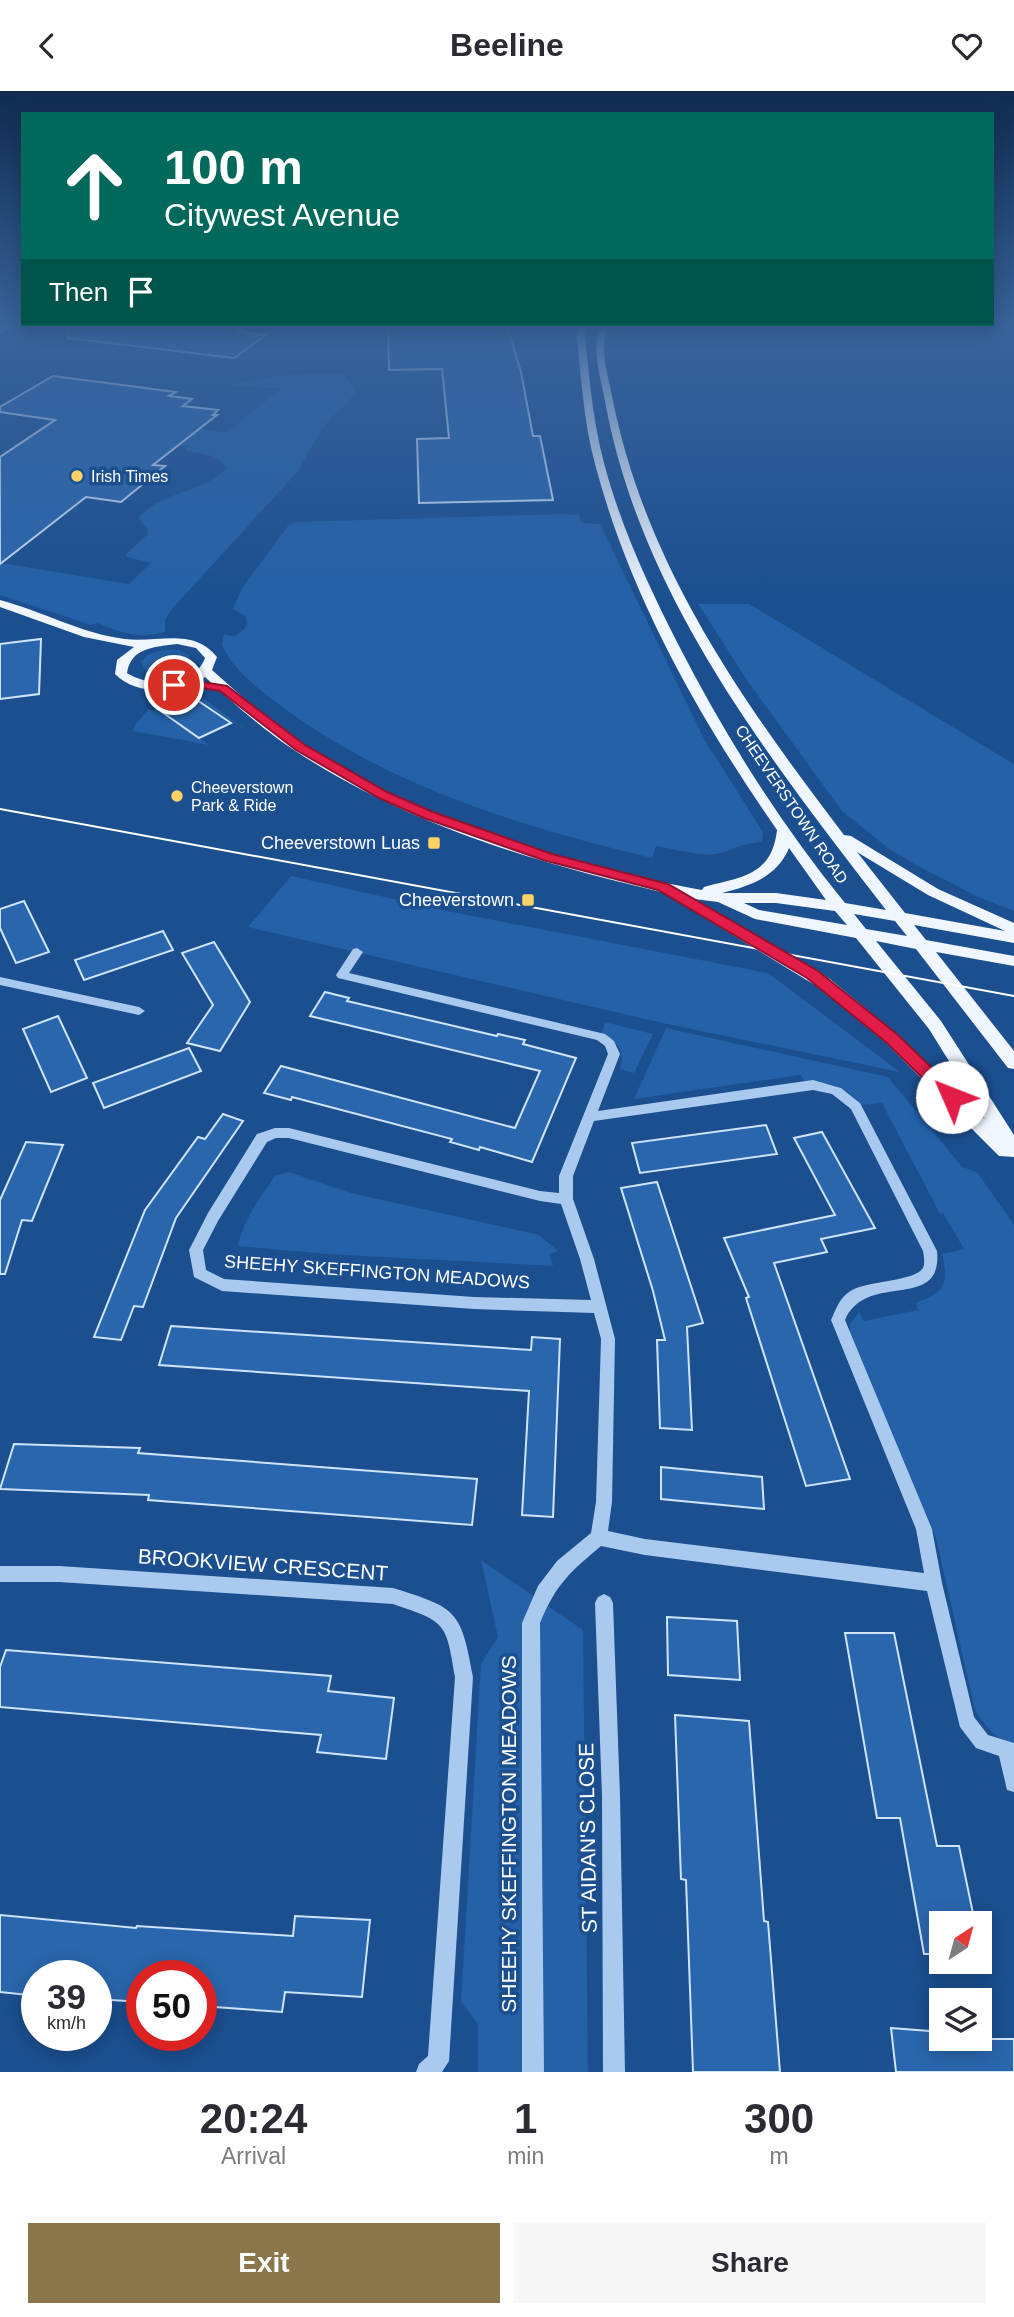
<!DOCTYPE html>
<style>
body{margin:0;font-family:Helvetica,sans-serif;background:#f7f7f7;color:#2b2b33;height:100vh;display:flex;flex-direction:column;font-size:26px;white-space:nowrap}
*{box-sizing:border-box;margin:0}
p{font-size:23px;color:#7c7c81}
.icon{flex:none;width:38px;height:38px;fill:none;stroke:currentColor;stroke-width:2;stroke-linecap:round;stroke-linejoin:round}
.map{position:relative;height:1981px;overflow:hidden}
.side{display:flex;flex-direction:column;background:#fff;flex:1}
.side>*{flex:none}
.banner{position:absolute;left:21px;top:21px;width:973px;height:214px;border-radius:0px;box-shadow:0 4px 18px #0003;background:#00695c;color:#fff;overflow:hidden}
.needle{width:46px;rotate:36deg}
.tools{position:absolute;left:929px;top:1820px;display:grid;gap:14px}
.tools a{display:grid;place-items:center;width:63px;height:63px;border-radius:0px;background:#fff;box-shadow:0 4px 18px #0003;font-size:35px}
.speed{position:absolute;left:21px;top:1869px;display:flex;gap:14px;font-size:35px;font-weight:700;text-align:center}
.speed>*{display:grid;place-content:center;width:91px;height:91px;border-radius:50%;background:#fff;box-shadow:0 4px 18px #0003;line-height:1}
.speed small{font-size:18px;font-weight:400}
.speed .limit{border:10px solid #d22;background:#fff;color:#111}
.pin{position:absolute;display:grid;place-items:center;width:60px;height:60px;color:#fff;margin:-30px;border:4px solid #fff;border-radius:50%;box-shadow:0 2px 7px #0007}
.me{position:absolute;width:77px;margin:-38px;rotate:314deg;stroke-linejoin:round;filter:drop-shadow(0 0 5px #0008)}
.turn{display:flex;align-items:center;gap:24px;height:147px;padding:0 28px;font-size:32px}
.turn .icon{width:91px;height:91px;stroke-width:2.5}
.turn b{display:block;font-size:49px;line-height:60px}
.then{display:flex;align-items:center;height:66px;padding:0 28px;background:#0003;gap:14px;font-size:26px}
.eta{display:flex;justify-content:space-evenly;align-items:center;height:119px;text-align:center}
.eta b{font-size:42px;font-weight:800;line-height:49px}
.primary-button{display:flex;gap:14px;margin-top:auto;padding:14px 28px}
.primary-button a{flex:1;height:80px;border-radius:0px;background:#8a764a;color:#fff;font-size:28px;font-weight:800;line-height:80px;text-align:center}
.primary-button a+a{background:#f7f7f7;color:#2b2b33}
header{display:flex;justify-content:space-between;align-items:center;height:91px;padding:0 28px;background:#fff;font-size:32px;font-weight:800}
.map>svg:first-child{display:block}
.green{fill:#2461a8}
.building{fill:#2a66ad;stroke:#cfe3fa;stroke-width:2}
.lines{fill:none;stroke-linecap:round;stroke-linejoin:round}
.minor{fill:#a9c9ee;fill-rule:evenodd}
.major{fill:#f0f6ff;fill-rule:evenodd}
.tram{stroke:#fff;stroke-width:2}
.route{fill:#e11d48;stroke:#92132f;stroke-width:2}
.poi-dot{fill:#ffd166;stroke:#1b4f8f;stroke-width:2.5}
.labels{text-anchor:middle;stroke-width:7;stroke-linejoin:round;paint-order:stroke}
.far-poi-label{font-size:16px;fill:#fff;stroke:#1b4f8f;text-anchor:start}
.far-street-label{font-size:16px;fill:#fff;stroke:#1b4f8f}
.poi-label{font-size:18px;fill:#fff;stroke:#1b4f8f;text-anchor:end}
.street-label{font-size:18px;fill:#fff;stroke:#1b4f8f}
.near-street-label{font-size:21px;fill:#fff;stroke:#1b4f8f}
</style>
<header><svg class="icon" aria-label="back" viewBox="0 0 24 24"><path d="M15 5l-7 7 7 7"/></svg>Beeline<svg class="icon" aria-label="heart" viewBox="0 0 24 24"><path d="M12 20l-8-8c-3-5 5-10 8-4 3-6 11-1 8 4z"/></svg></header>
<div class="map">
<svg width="1014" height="1981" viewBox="0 0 1014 1981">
<rect width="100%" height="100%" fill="#1b4f8f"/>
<g class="green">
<path d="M 344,283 L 355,300 L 348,312 L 330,328 L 317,345 L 299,379 L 172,518 L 165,529 L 165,541 C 141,548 120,542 97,532 L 91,534 L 0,504 L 0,472 L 129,493 L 151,472 L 127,466 L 126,463 L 147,444 L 148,439 L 138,427 C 163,399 202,403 227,377 C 219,363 202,363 187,360 L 183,355 L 171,354 L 194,337 L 226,342 L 281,298 L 231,294 L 282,284 Z"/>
<path d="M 563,423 L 579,424 L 581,432 L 600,433 L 704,648 L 763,741 L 762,751 C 745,752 739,756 724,761 C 705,768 676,758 656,755 L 652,767 C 520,735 396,698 285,618 C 261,600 234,581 222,554 L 224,543 L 234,546 C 243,539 250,536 245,525 L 233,518 L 242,497 L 288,435 L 296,431 Z"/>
<polygon points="698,513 749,513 1014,673 1014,820 976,805 916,774 888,757 842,720 749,592"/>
<path d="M 164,559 L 179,559 L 189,564 L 189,572 C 178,584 160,586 145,579 L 141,571 L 149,563 Z"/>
<polygon points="180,602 200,605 249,641 194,606 162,621 209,654 133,640 135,634 148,619 153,620 171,604"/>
<polygon points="291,785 447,820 768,882 900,981 667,933 248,836"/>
<path d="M 605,931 L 653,943 L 634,982 L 620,978 C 626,959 618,951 601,944 Z"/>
<path d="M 666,937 L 888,986 L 962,1076 L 977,1081 L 1014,1134 L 1014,1652 C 995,1649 985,1634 975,1619 L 936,1447 L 850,1241 L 850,1233 L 859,1221 L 864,1230 L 918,1219 L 916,1212 C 945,1201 949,1193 942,1163 L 964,1158 L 943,1122 L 940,1123 L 882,1012 L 862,1014 C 845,995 830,990 805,992 L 801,984 L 634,1008 Z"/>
<path d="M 289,1081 L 351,1102 L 539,1144 L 558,1160 L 549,1163 L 553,1175 L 327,1163 L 238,1155 C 243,1129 260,1107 275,1085 Z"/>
<polygon points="481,1469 583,1539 588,1981 478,1981 478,1933 461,1911 481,1573 498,1546"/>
</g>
<g class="building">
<polygon points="68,233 237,233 231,237 242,238 238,241 266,244 234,267 68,247"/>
<polygon points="388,233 507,235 521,281 533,345 540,345 553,409 419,412 417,348 449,347 442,278 389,279"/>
<polygon points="53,285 176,301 169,305 192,308 183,315 218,319 213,324 217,324 153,374 165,375 121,411 86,406 0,473 0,366 55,329 0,321 0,316"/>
<polygon points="41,548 39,603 0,608 0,553"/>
<polygon points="194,607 231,632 199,647 162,621"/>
<polygon points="24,810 49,861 16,872 0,837 0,818"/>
<polygon points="163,840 173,859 84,889 75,869"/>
<polygon points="214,851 250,911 220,960 187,952 213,914 182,862"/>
<polygon points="325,901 349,907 347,910 497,945 498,943 525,949 523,953 576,967 532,1071 480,1056 479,1059 450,1051 452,1048 292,1006 291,1009 264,1002 281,975 515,1037 540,980 310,925"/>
<polygon points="58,925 87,987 51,1001 23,938"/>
<polygon points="189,957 201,980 104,1017 93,992"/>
<polygon points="223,1023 243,1030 176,1127 143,1216 134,1215 121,1249 94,1246 145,1119 198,1046 205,1048"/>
<polygon points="766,1034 777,1063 640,1082 632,1052"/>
<polygon points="822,1041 875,1137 821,1148 827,1161 774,1172 850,1388 806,1395 746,1207 749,1206 724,1147 835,1124 794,1047"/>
<polygon points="26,1051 63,1054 32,1130 22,1129 5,1183 0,1183 0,1109"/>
<polygon points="657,1091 703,1232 687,1236 692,1339 660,1337 657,1249 665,1249 653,1200 621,1097"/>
<polygon points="171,1235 531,1259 532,1246 560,1248 553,1426 522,1424 529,1300 159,1274"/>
<polygon points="14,1353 140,1357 138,1362 477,1388 472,1434 148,1409 149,1404 0,1398"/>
<polygon points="661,1376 762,1386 764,1418 661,1408"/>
<polygon points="667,1526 737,1530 740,1589 668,1584"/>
<polygon points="845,1542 894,1542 937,1755 959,1755 975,1832 942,1832 942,1863 924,1863 900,1727 877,1727"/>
<polygon points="6,1559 331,1585 328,1600 394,1607 386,1668 317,1661 321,1644 0,1616 0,1576"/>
<polygon points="675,1624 749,1630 764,1830 768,1831 780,1981 693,1981 686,1789 681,1788"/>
<polygon points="0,1824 136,1837 137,1835 293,1845 295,1825 370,1829 362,1906 285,1901 282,1921 201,1915 201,1885 142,1885 142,1911 96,1908 96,1885 37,1885 37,1905 0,1901"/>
<polygon points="891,1937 942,1941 942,1948 1014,1948 1014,1981 896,1981"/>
</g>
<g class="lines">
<g class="minor">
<polygon points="12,232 18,232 0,244 0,240"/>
<path d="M 357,857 L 363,861 L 349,882 L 605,943 L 614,950 L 620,963 L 598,1020 L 813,989 L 841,997 L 860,1012 L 937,1160 C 943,1222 867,1179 845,1229 L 932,1438 L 942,1492 L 974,1626 L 988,1644 L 1014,1652 L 1014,1701 L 1007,1699 L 999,1665 L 976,1657 L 960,1636 L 927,1500 L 645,1464 L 601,1455 C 570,1481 556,1493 540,1532 L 544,1981 L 522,1981 L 522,1532 L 538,1495 L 557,1470 L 591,1442 L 596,1411 L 601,1248 L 594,1222 L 474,1218 L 222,1200 L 194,1186 L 189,1159 L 208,1122 L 257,1043 L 275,1037 L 289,1037 L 540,1100 L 559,1102 L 559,1085 L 608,963 L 605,955 L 597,949 L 338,887 L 336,884 L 338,881 L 353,858 ZM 813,999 L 832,1003 L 851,1018 L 923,1160 C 924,1166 925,1172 923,1177 C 915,1191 865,1189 849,1201 C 839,1208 836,1218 831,1229 L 916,1438 L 924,1482 L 645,1448 L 608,1440 L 612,1411 L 615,1248 L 594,1168 L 573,1108 L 573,1085 L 594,1030 ZM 276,1047 L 289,1047 L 540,1110 L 561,1113 L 580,1168 L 591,1209 L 474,1206 L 224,1188 L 206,1179 L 203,1159 L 218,1130 L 267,1051 Z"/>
<polygon points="0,886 139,916 145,920 139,924 0,894"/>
<path d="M 0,1475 L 59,1475 L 393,1497 C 457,1517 461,1519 473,1586 L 449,1970 L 442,1981 L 416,1981 L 419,1973 L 428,1965 L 455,1586 C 446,1531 446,1531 393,1513 L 59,1491 L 0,1491 Z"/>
<polygon points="604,1503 610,1506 613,1512 620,1705 625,1981 603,1981 602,1705 595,1512 598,1506"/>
</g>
<path class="major" d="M 573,233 L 584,235 C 589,281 592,327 604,372 C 621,436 648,494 678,553 C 725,645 780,732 845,812 L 886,819 C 768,666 640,504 605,310 C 601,287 589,254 603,233 L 611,233 C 597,253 608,283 612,305 C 645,474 742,610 844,744 L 851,745 L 938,798 L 1014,832 L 1014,852 L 914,834 L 926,849 L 1014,865 L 1014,875 L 936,861 L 1014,960 L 1014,978 L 1008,977 L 916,858 L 876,850 L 941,930 L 1014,1044 L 1014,1066 L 999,1065 L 886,952 L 818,896 L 672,807 L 670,803 C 539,773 404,733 291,657 C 260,636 232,611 205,586 C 182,604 136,605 115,583 L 117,569 L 134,556 L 84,546 L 0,516 L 0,509 C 42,520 82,543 125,548 C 158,552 193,536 217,566 L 212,579 C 240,604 267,629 298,650 C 413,729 556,771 691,797 L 702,799 L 704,796 C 741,786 772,785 777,739 C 700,628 630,506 595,373 C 583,329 581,282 576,236 ZM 177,553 L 196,557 L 205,567 C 194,597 151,597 127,582 C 131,556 155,556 177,553 ZM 789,757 L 826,809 L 776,802 L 722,802 C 750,795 777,786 789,757 ZM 857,761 L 928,804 L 1005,840 L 905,822 ZM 694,808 L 718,811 L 755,828 L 856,847 L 929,938 L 985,1028 L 898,944 L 830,888 ZM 744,812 L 776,812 L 835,820 L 847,834 L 759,819 ZM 854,823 L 895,830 L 907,845 L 866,838 Z"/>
<polyline class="tram" points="0,718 1014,905"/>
</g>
<linearGradient id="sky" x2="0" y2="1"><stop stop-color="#0f2b4f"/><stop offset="0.46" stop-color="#39639b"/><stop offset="1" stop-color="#39639b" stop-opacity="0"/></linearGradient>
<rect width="1014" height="509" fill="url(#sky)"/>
<polygon class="route" points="196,590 227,595 305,654 387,701 433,721 552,763 668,793 818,880 898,944 958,1002 960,1006 958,1010 946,1010 887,952 807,887 658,799 543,769 424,727 379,707 296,659 220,600 196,596 174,597 169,594 174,591"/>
<g class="poi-dot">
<circle cx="77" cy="385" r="7"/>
<circle cx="177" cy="705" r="7"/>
<rect x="427" y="745" width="14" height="14" rx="3.5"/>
<rect x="521" y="802" width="14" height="14" rx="3.5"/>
</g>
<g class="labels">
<g class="far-poi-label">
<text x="91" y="391">Irish Times</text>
<text x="191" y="702">Cheeverstown<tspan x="191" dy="18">Park &amp; Ride</tspan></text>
</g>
<g class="far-street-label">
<text transform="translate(792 713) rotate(56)" y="6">CHEEVERSTOWN ROAD</text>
</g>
<g class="poi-label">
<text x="420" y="758">Cheeverstown Luas</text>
<text x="514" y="815">Cheeverstown</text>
</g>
<g class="street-label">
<text transform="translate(377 1181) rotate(4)" y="6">SHEEHY SKEFFINGTON MEADOWS</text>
</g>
<g class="near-street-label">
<text transform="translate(263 1474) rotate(4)" y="7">BROOKVIEW CRESCENT</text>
<text transform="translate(509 1743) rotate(-90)" y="7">SHEEHY SKEFFINGTON MEADOWS</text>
<text transform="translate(588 1747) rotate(-91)" y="7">ST AIDAN'S CLOSE</text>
</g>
</g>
</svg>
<div class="tools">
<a><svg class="needle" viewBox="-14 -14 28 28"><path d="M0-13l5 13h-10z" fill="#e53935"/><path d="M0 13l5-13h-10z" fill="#7c7c81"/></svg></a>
<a><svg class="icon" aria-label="layers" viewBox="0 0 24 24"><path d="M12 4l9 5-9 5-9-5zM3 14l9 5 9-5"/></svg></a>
</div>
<div class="speed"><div>39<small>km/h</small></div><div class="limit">50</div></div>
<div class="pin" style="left:174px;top:594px;background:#d93025"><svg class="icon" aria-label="arrive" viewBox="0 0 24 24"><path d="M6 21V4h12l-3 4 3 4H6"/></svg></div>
<svg class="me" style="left:952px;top:1006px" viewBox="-20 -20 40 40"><circle r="19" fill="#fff"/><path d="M0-13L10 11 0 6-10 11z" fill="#e11d48"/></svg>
<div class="banner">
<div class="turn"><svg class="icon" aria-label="ahead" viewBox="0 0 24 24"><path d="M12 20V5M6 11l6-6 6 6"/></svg><div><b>100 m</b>Citywest Avenue</div></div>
<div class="then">Then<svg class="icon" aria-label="arrive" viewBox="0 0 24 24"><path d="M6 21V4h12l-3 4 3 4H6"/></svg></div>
</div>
</div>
<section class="side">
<div class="eta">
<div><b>20:24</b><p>Arrival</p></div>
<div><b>1</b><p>min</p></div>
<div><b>300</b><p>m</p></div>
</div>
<div class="primary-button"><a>Exit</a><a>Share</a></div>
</section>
